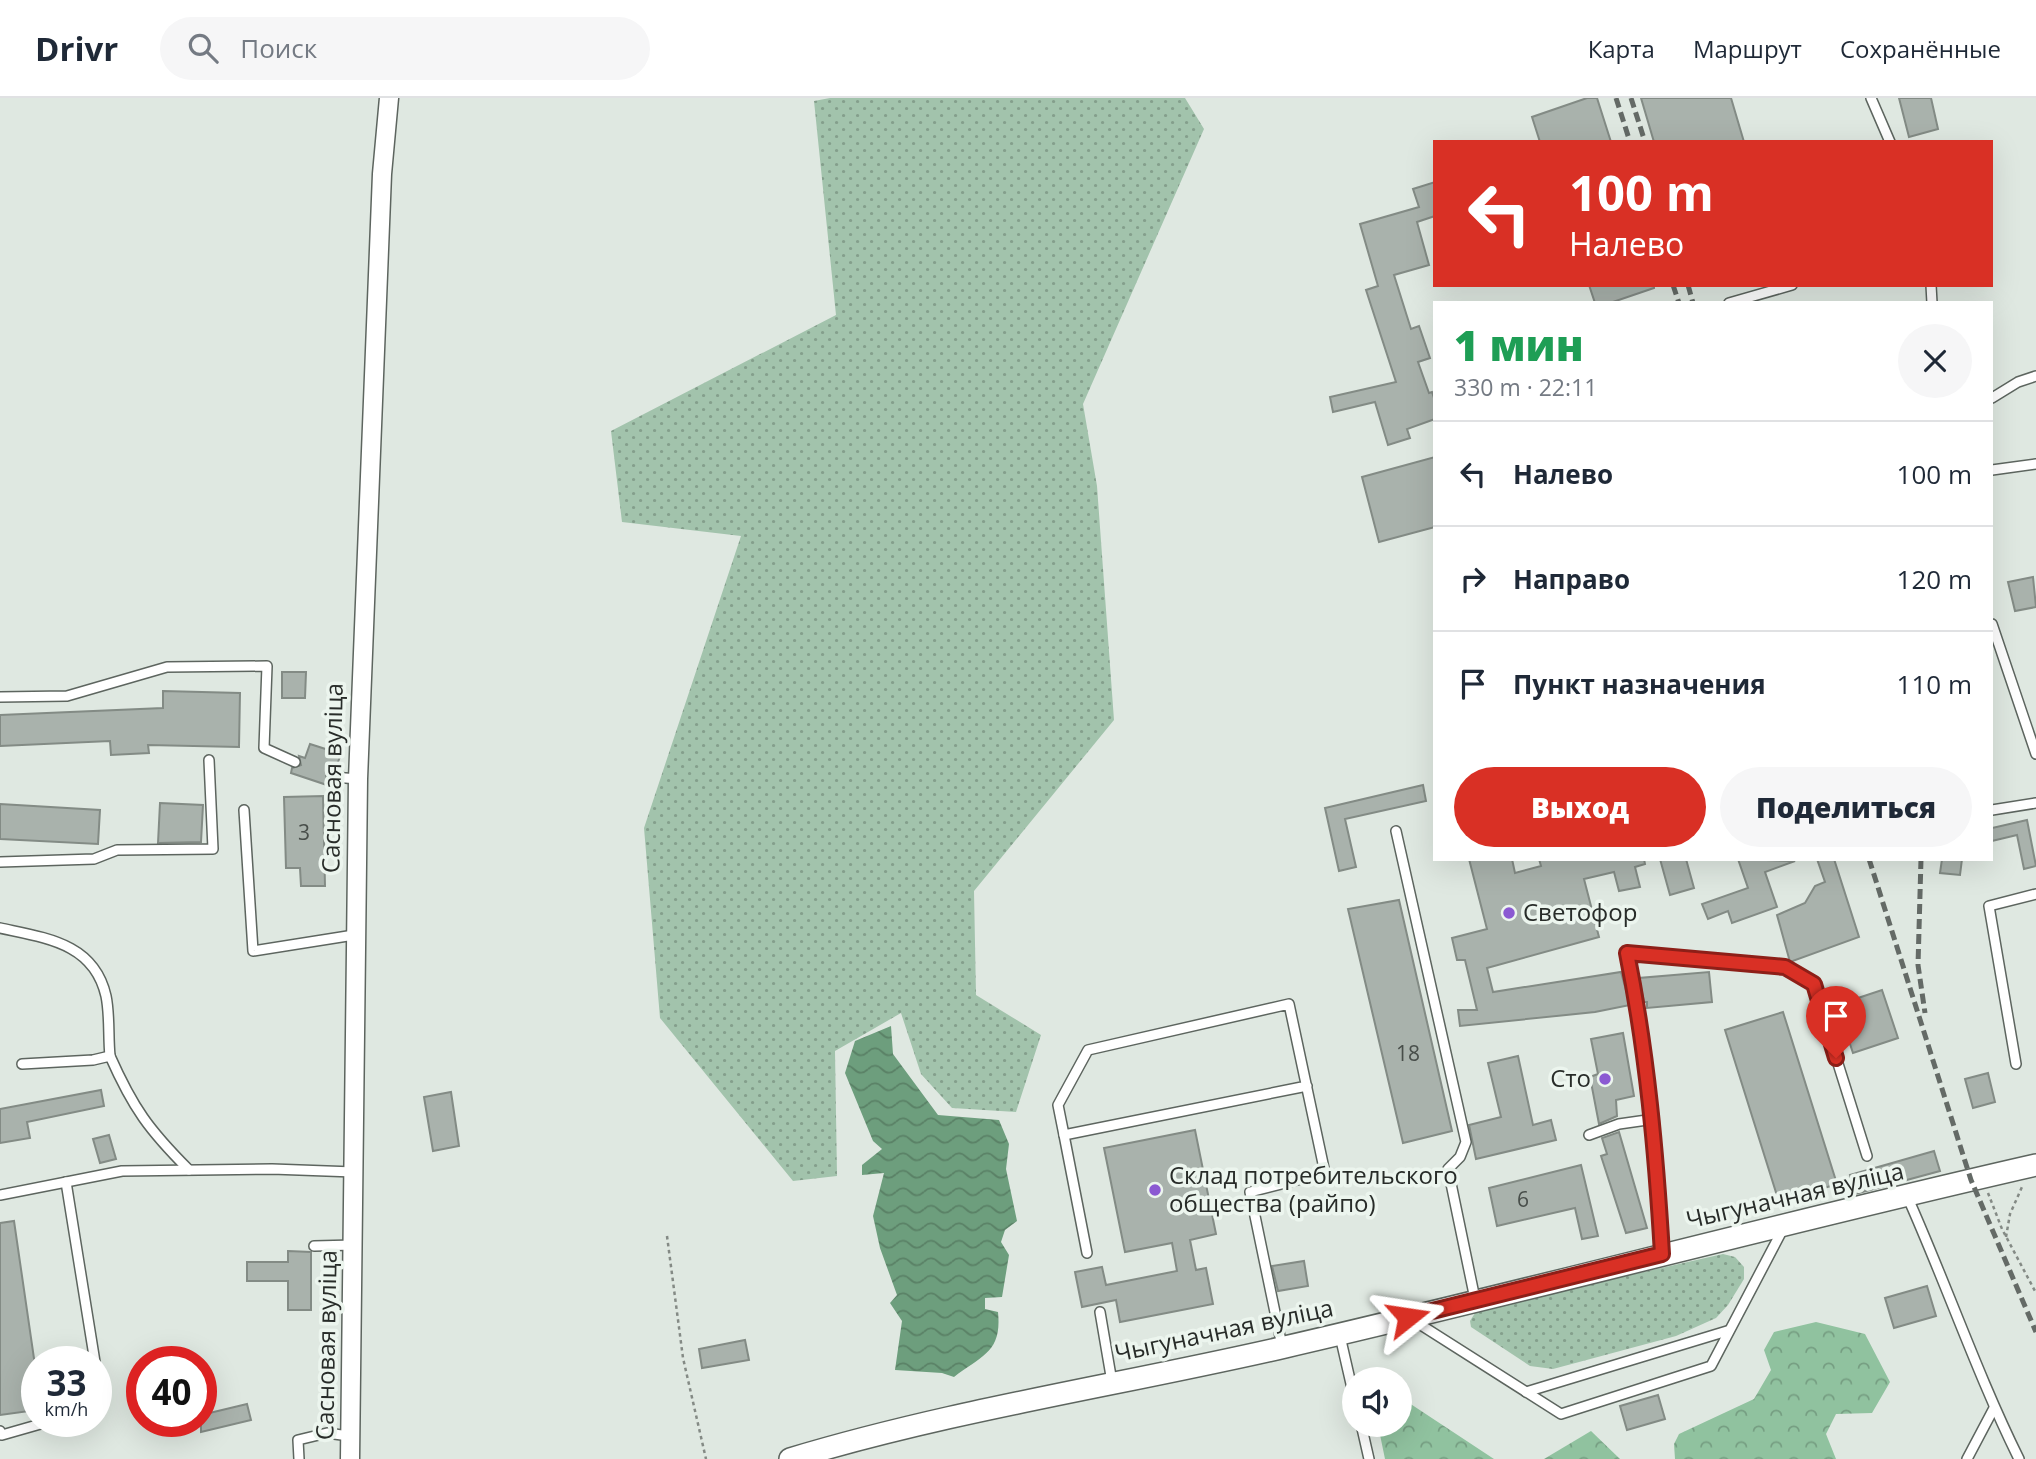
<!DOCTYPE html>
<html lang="ru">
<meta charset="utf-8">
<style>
body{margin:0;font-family:"Open Sans",sans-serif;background:#f6f6f7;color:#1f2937;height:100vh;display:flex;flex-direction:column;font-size:26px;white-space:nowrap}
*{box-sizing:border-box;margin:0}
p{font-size:23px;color:#747a83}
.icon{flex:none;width:38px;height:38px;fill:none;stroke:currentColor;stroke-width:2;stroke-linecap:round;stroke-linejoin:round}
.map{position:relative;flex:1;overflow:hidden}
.side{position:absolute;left:1433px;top:203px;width:560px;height:560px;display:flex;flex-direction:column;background:#fff;border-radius:0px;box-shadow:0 7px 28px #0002}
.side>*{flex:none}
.guide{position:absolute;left:1433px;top:42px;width:560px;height:147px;border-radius:0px;box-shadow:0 7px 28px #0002;background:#d93025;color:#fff;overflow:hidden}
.tools{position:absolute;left:1342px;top:1269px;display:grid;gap:14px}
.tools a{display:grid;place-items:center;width:70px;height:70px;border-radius:50%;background:#fff;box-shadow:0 7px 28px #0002;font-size:35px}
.speed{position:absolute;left:21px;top:1248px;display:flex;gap:14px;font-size:35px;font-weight:700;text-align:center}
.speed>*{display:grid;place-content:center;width:91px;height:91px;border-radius:50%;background:#fff;box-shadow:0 7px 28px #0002;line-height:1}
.speed small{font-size:18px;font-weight:400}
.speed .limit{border:10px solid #d22;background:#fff;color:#111}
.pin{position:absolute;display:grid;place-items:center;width:60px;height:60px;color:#fff;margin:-72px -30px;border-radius:50% 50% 50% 0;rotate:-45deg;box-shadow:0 0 7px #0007}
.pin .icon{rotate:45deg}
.me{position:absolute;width:77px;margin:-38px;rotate:75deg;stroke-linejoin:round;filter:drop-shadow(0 0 5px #0008)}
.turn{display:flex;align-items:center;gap:24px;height:147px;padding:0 21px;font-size:32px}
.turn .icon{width:91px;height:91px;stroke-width:2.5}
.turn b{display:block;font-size:49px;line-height:60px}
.round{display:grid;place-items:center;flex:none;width:74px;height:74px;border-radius:37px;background:#f6f6f7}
.head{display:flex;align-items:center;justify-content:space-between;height:119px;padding:0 21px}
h1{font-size:42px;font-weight:800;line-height:52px;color:#1e9e55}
.action{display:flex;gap:14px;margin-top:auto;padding:14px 21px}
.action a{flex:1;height:80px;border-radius:42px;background:#d93025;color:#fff;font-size:28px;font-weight:800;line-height:80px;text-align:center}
.action a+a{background:#f6f6f7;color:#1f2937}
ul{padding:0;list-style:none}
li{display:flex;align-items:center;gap:21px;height:105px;padding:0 21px;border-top:2px solid #e0e1e3}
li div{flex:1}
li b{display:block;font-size:26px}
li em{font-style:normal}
header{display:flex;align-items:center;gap:42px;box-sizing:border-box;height:98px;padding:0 35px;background:#fff;border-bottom:2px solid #e0e1e3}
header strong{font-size:33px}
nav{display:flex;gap:38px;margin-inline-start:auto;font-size:24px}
.search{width:490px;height:63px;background:#f6f6f7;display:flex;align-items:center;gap:18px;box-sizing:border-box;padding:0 24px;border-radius:38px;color:#747a83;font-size:26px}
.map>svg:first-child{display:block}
.grass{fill:url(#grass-dots)}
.forest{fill:url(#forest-crowns)}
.water{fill:url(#water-waves)}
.building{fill:#a9b2ac;stroke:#838b85;stroke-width:2}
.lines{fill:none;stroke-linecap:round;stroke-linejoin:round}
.service-casing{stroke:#5d655f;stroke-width:12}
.minor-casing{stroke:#5d655f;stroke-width:21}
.tertiary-casing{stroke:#5d655f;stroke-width:24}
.path{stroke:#848a85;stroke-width:2.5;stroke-dasharray:3.5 3.5;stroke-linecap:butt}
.service{stroke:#fff;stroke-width:9}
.minor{stroke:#fff;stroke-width:18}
.tertiary{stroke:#fff;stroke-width:21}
.rail{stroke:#646a66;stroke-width:5;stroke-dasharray:10 5;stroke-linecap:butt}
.route-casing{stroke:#8d1f18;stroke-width:18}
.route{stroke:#d93025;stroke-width:12}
.poi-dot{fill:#8b59d2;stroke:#ecf5ee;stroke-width:2.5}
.labels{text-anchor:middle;stroke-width:7;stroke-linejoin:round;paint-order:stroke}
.number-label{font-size:21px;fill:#484e4a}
.street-label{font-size:24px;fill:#282c29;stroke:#ecf5ee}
.poi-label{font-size:24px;fill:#282c29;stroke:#ecf5ee;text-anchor:start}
</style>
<header>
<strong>Drivr</strong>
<div class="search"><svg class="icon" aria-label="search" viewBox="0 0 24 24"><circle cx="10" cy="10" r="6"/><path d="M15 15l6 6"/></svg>Поиск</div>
<nav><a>Карта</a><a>Маршрут</a><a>Сохранённые</a></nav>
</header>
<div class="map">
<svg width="2036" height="1361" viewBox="0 0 2036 1361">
<defs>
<pattern id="grass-dots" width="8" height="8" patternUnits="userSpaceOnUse" patternTransform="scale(1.75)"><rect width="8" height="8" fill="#a2c3ac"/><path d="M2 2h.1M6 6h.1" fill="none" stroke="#849f8c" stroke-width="1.8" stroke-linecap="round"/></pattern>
<pattern id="forest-crowns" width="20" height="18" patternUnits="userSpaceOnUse" patternTransform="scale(1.75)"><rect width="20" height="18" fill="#90c29f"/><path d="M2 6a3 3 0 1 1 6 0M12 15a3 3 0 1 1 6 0" fill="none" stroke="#769e82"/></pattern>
<pattern id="water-waves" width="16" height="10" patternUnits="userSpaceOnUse" patternTransform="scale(1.75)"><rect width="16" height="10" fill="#6d9e7d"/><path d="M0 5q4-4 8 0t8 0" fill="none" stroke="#5a8166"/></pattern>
</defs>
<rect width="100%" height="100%" fill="#dfe8e1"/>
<g class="grass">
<polygon points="830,0 1185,0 1204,31 1083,306 1097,388 1114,622 974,793 976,897 1041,937 1016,1014 952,1010 921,976 901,915 835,953 837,1078 793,1083 660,920 644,730 741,438 622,424 611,333 836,217 814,3"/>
<polygon points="1723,1156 1735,1159 1744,1169 1744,1181 1728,1207 1716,1220 1676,1238 1553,1271 1530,1268 1471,1229 1470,1223 1475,1215 1485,1210"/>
</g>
<g class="forest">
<polygon points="1816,1224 1865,1236 1890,1284 1872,1315 1836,1316 1826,1336 1836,1361 1675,1361 1674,1346 1679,1336 1754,1301 1771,1272 1764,1252 1774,1234"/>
<polygon points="1400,1299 1494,1361 1385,1361 1378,1327 1400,1326"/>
<polygon points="1591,1333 1620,1361 1544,1361"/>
</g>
<path class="water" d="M 891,928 L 893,956 L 938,1017 L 999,1022 L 1009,1046 L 1006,1071 L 1017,1123 L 1005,1132 L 1001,1144 L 1009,1157 L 1002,1199 L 985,1200 L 985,1211 L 998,1214 C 1002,1254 983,1257 954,1279 L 942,1275 L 895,1272 L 902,1223 L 890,1205 L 897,1197 L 880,1150 L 873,1118 L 884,1075 L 862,1077 L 862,1067 L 882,1051 L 873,1043 L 845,975 L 855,943 Z"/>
<g class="building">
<polygon points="1587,0 1597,0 1611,44 1540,44 1532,19"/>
<polygon points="1641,0 1731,0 1744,44 1654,44"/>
<polygon points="1899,0 1931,0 1938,31 1909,39"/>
<polygon points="1435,84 1435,118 1417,124 1429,167 1394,177 1411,231 1419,228 1430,260 1418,264 1429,295 1432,294 1435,303 1435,321 1407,331 1410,340 1388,347 1375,304 1333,314 1330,299 1396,284 1366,192 1378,188 1360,126 1419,109 1413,91"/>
<polygon points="1589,187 1654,187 1654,190 1610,205 1595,205"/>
<polygon points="1435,359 1435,429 1379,444 1362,379"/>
<polygon points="2033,479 2036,509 2015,513 2008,484"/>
<polygon points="282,574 306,574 305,600 282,600"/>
<polygon points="163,593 240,595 239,649 148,647 149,655 111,657 110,643 0,648 0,617 163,610"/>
<polygon points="310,646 341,656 335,672 326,678 330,688 291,675 292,670 301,667 299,658 305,660"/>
<polygon points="1423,687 1426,703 1345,721 1356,769 1339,773 1325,710"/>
<polygon points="323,698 325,788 301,788 300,770 286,770 284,699"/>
<polygon points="160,705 203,707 201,744 158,745"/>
<polygon points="0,706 100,712 98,746 0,741"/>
<polygon points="2027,722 2036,768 2024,771 2017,737 1992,743 1992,730"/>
<polygon points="1469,761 1512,761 1515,775 1541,768 1539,761 1644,761 1645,766 1635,769 1640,789 1619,793 1614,774 1584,781 1599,839 1487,870 1493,894 1621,874 1630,907 1595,914 1460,928 1458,912 1477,912 1465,862 1457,862 1452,840 1487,831"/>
<polygon points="1660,761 1686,761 1694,790 1670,797"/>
<polygon points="1738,761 1795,763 1765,774 1777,809 1732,825 1728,813 1708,821 1702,806 1748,790"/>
<polygon points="1817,761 1834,761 1859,839 1790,864 1777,817 1805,805 1815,788 1825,784"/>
<polygon points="1942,761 1962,761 1960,777 1940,775"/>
<polygon points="1399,802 1452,1033 1403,1045 1348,811"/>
<polygon points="1709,874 1712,904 1647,910 1647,904 1644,904 1639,880"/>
<polygon points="1882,892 1898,940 1853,955 1837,907"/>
<polygon points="1783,914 1837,1086 1779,1104 1725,932"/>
<polygon points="1623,935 1634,998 1616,1002 1617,1018 1599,1026 1590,979 1598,976 1591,941"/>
<polygon points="1518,958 1533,1027 1551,1022 1556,1042 1476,1061 1469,1027 1501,1019 1488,965"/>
<polygon points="1988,975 1995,1004 1973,1010 1965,981"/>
<polygon points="101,992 104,1008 27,1024 30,1040 0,1045 0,1011"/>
<polygon points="451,994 459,1048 433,1053 424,999"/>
<polygon points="1195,1032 1216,1136 1190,1142 1196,1172 1206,1170 1213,1206 1120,1224 1116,1202 1082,1209 1075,1174 1102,1169 1106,1187 1177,1173 1172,1145 1125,1154 1104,1050"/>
<polygon points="1619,1034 1647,1130 1626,1135 1601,1058 1607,1056 1602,1040"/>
<polygon points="109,1037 116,1061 100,1065 93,1041"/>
<polygon points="1934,1053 1940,1073 1855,1096 1850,1077"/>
<polygon points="1581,1067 1598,1138 1582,1141 1575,1110 1497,1128 1489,1090"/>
<polygon points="14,1123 37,1281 37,1312 0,1317 0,1125"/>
<polygon points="288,1153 311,1154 311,1212 288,1212 288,1183 247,1183 247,1164 288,1164"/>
<polygon points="1304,1163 1308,1188 1278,1193 1272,1168"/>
<polygon points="1927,1188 1936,1218 1894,1230 1885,1200"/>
<polygon points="745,1242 749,1262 702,1270 699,1251"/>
<polygon points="1658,1297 1665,1321 1627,1332 1620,1308"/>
<polygon points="247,1306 251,1322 201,1334 201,1317"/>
</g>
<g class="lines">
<defs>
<g id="service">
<polyline points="1871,0 1890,44"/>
<polyline points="1931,187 1932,205"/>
<polyline points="1729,205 1792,187"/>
<polyline points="1992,300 2018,284 2036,278"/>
<polyline points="1992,372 2036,366"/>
<polyline points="1992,526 2036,656"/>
<polyline points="0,599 67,598 167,569 267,568 264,650 295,664"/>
<polyline points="333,679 358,681"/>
<polyline points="244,712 253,853 354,837"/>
<polyline points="1992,712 2036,705"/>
<polyline points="1396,733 1466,1044 1460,1059 1448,1071 1475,1201"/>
<polyline points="0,764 94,761 117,752 213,751 209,662"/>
<path d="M 0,830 C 46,840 94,845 106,898 C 110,917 108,939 110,958"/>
<path d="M 22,966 L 93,962 L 110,958 C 133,1010 149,1032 189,1072"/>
<polyline points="2016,966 1989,808 2036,796"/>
<polyline points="1654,1021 1638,912 1627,855 1785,869 1813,886 1867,1058"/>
<polyline points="1064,1037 1087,1155"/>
<polyline points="1589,1037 1619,1026 1654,1021 1662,1156"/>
<polyline points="66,1084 95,1264"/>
<polyline points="0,1097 122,1073 272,1071 354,1074"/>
<path d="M 1907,1098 C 1946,1185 1977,1276 2019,1361"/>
<polyline points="314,1148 354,1147"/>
<polyline points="1100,1214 1112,1284"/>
<polyline points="1413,1222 1561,1316 1711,1268 1784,1129"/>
<polyline points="1340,1238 1354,1299"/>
<polyline points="1282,1248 1250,1094 1325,1075 1289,906 1088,952 1058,1007 1064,1037 1307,988"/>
<polyline points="96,1271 96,1278"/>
<polyline points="1526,1294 1727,1233"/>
<polyline points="1361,1326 1369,1361"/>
<polyline points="0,1333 2,1337 51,1323"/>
<polyline points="299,1361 298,1342 327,1335 349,1338"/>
<polyline points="1967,1361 1994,1310"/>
</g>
<polyline id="minor" points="350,1361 358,681 382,76 389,0"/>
<path id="tertiary" d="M 790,1361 C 952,1312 1120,1287 1285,1249 C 1536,1191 1785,1124 2036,1067"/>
</defs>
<use href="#service" class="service-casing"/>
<use href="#minor" class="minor-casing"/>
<use href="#tertiary" class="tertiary-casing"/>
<g class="path">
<polyline points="1988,1095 2002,1131 2036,1195"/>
<polyline points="667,1138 683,1260 706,1361"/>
<polyline points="2006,1139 2010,1116 2022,1089"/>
</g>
<use href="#service" class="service"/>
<use href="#minor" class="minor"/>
<use href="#tertiary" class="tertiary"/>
<g class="rail">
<polyline points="1616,0 1630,44"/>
<polyline points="1631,0 1645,44"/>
<polyline points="1673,187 1679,205"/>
<polyline points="1688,187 1693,205"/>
<polyline points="1869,761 1971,1082 2036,1234"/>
<polyline points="1921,761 1918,867 1925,915"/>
</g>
</g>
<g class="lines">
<defs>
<path id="route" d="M 1408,1219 L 1662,1156 C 1656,1054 1647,955 1627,855 L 1785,869 L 1814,886 L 1836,960"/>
</defs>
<use href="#route" class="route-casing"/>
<use href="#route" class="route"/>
</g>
<g class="poi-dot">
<circle cx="1509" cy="815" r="7"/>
<circle cx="1605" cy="981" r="7"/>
<circle cx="1155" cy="1092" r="7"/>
</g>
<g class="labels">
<g class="number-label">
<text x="304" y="742">3</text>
<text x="1408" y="963">18</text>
<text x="1523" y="1109">6</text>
</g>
<g class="street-label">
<text transform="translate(333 680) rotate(-89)" y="8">Сасновая вуліца</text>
<text transform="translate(1795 1098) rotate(-13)" y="8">Чыгуначная вуліца</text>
<text transform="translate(1224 1233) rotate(-12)" y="8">Чыгуначная вуліца</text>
<text transform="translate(327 1247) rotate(-89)" y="8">Сасновая вуліца</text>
</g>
<g class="poi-label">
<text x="1523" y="823">Светофор</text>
<text x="1591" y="989" text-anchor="end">Сто</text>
<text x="1169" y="1086">Склад потребительского<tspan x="1169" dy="28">общества (райпо)</tspan></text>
</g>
</g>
</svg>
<div class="tools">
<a><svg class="icon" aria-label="sound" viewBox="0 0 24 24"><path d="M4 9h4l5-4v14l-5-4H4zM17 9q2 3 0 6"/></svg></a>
</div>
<div class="speed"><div>33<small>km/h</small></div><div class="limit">40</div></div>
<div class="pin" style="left:1836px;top:960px;background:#d93025"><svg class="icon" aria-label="arrive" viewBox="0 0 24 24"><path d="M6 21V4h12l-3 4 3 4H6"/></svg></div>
<svg class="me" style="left:1408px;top:1219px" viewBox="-20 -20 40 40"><path d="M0-17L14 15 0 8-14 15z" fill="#d93025" stroke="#fff" stroke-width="4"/></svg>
<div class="guide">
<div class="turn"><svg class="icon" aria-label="left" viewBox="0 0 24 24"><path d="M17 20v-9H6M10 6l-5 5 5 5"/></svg><div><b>100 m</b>Налево</div></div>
</div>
<section class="side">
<div class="head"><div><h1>1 мин</h1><p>330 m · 22:11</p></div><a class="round"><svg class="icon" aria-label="close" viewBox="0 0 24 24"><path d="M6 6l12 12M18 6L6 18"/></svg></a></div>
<ul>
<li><svg class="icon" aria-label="left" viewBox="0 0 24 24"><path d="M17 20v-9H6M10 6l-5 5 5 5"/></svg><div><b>Налево</b></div><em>100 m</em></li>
<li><svg class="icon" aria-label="right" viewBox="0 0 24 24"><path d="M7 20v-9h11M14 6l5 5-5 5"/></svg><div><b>Направо</b></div><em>120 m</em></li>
<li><svg class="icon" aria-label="arrive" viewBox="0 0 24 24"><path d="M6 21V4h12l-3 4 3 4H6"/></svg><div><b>Пункт назначения</b></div><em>110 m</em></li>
</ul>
<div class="action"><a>Выход</a><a>Поделиться</a></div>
</section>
</div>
